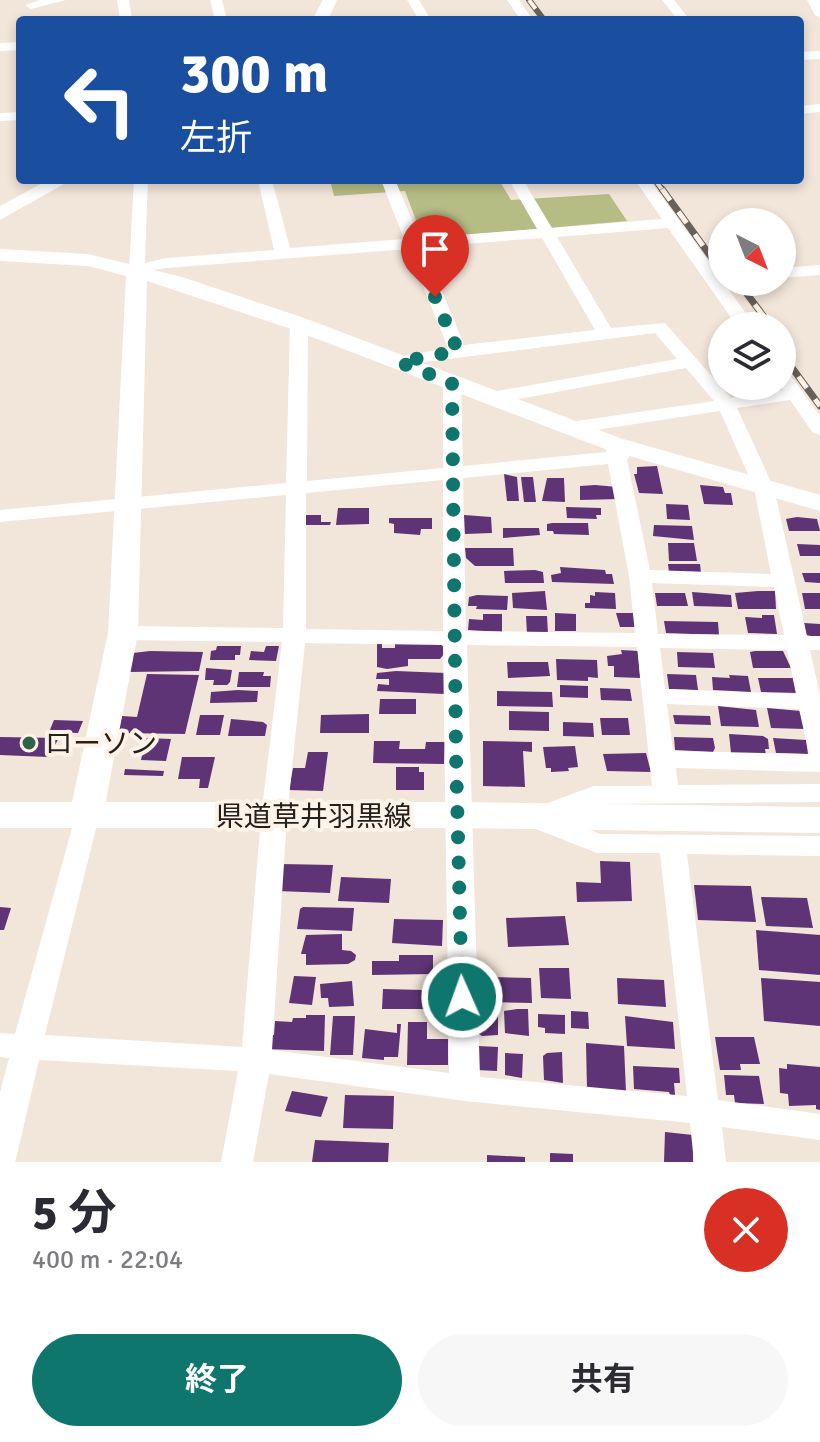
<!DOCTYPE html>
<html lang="ja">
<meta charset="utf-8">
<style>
body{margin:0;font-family:Signika,"Noto Sans JP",sans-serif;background:#f7f7f7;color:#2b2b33;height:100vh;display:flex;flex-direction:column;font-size:30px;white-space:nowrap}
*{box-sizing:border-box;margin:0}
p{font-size:26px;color:#7c7c81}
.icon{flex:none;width:44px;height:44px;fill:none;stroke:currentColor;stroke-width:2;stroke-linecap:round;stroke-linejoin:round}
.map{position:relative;height:1162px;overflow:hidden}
.side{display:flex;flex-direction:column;background:#fff;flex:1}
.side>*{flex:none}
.banner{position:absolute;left:16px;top:16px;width:788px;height:168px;border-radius:8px;box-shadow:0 4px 12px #0003;background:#1a4fa0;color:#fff;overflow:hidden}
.needle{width:52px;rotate:138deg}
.fabs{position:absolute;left:708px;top:208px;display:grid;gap:16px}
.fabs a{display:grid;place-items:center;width:88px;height:88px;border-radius:50%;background:#fff;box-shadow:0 4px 12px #0003;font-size:40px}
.pin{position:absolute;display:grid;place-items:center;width:68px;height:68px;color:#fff;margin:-82px -34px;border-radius:50% 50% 50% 0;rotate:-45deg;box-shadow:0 0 8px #0007}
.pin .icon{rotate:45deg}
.me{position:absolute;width:88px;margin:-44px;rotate:358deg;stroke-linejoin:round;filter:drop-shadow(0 0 6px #0008)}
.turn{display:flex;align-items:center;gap:28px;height:168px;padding:0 32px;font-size:36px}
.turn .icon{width:104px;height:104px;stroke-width:2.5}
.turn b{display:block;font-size:56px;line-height:68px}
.round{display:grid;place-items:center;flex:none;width:84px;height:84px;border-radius:42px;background:#f7f7f7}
.headline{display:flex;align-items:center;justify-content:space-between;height:136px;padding:0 32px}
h1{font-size:48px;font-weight:700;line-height:60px}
.primary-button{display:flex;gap:16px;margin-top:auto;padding:16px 32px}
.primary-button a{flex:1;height:92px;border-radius:48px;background:#0f766e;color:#fff;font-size:32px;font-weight:700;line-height:92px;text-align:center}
.primary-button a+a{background:#f7f7f7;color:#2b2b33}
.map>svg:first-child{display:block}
.green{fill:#b5bc84}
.building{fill:#5e3476}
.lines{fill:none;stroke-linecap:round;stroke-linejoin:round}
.minor{fill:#fff;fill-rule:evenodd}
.tertiary{fill:#fff;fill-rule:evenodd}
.secondary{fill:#fff;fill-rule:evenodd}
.rail-far1-casing{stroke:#68615a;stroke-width:6}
.rail-casing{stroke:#68615a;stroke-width:7}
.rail-far1{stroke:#fff2e7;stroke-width:4;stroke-dasharray:11;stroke-linecap:butt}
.rail{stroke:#fff2e7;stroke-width:5;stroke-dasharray:14;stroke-linecap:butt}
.route{stroke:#0f766e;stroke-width:14;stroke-dasharray:0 25.2}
.poi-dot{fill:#2c634a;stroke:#fff2e7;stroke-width:3}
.labels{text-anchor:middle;stroke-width:8;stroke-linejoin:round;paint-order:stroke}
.poi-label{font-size:28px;fill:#25201c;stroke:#fff2e7;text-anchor:start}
.street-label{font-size:28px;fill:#25201c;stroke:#fff2e7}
</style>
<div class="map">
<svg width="820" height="1162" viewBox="0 0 820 1162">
<rect width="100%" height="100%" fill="#f2e5da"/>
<polygon class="green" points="330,180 499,180 511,200 609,194 627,221 423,239 405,191 334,196"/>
<g class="building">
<polygon points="657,466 663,494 639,493 634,474 637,474 637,467"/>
<polygon points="504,474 517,477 519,501 507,501"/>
<polygon points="521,477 533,477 536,502 524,502"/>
<polygon points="547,478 564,478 565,502 542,501"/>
<polygon points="595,485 618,487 619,499 580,500 580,486"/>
<polygon points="700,485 723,487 725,493 731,493 733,505 704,504"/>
<polygon points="666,504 688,505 690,520 667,519"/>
<polygon points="566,507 601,508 601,515 596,515 597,519 567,518"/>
<polygon points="338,508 369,508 369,524 336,525"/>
<polygon points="304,515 321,515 321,522 331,522 330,525 303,525"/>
<polygon points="464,515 491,517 492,533 465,534"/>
<polygon points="797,517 817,519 820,531 789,531 786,519"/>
<polygon points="389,518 432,518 432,529 421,529 420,535 394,533 394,524 389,523"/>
<polygon points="552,523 588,523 589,535 554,534 553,531 547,531 547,524"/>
<polygon points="654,525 692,526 694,540 653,536"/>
<polygon points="503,528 539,528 540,535 503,538"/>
<polygon points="668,543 694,543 697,561 669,561"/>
<polygon points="797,544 820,545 820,556 800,556"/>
<polygon points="465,548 513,548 514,566 475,566 466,558"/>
<polygon points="668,564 700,564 701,573 669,572"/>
<polygon points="560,567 605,570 606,574 612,574 614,584 552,582 551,575 561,573"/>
<polygon points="535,570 543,572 544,583 505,583 504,571"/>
<polygon points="802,573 820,573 820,583 805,582"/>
<polygon points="545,591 547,610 513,608 512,593"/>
<polygon points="758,591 775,591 776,609 738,609 735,593"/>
<polygon points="595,592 615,593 616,609 585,608 585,603 590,603 590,595 595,596"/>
<polygon points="692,592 731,595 732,607 694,606"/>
<polygon points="655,593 685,593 688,606 657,606"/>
<polygon points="802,593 820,593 820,609 805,609"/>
<polygon points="477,595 508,596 507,610 476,609 477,606 468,606 469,597"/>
<polygon points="555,613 576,614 576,631 555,631"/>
<polygon points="616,613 635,613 639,627 620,627"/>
<polygon points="483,614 502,614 502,632 468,630 469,619 483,620"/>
<polygon points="762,615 774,615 777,634 748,633 745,617 762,618"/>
<polygon points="526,616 547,616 548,634 527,634"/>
<polygon points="664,621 718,622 719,635 666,633"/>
<polygon points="804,623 820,624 820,638 806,635"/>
<polygon points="382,642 382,648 395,648 395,644 438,643 444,647 444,654 440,659 408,659 408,666 387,669 377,667 377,643"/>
<polygon points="217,646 241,646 240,655 235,655 235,660 210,660 211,651 216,650"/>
<polygon points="266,646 279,646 276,661 249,660 251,651 264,652"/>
<polygon points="621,650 638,651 640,678 614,677 614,666 608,666 607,656 622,654"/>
<polygon points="150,651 203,652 199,671 128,672 133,653"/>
<polygon points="755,651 783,651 791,668 753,668 750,652"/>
<polygon points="677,652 713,653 715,668 678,667"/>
<polygon points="556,659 597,660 598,678 588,677 588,681 557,680"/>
<polygon points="507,662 548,662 550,676 508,678"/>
<polygon points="206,668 232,670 230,682 227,685 213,685 214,680 205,680"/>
<polygon points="396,671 446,673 444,694 377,691 378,684 389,685 389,679 376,679 377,673"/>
<polygon points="239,672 264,672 263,676 271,676 270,687 237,687"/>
<polygon points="147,674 199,675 185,734 118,733 122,716 137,717"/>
<polygon points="667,674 696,675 698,690 669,689"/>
<polygon points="729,675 748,676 751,692 713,690 712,677 730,678"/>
<polygon points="758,678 793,678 797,693 761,692"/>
<polygon points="560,685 588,686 588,698 560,697"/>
<polygon points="600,688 630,689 632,701 601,700"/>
<polygon points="238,690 258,691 257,702 210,703 211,692"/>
<polygon points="497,691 552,692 553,707 497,706"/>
<polygon points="380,699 416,699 416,714 379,714"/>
<polygon points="718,706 756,710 759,727 721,726"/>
<polygon points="767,708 801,711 805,729 771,728"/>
<polygon points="509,711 549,712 549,731 509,730"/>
<polygon points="369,714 369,733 320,733 321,715"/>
<polygon points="200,715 224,715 220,735 196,735"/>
<polygon points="673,715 710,716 711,725 675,724"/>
<polygon points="600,718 628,718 630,735 602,735"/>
<polygon points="231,719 263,722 267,725 265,736 228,736"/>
<polygon points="54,720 83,721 78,733 49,732"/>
<polygon points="563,722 593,723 594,737 563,736"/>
<polygon points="729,734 763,736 768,739 769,749 765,749 766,755 731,753"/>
<polygon points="0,737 59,738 48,757 0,755"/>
<polygon points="674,737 713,738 715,748 713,752 675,750"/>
<polygon points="146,738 171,739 166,761 141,760"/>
<polygon points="773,738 806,740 808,754 776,753"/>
<polygon points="374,741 400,741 399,749 425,749 426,742 445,742 444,764 373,763"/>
<polygon points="483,741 532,742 532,752 523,751 525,787 483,786"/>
<polygon points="575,746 578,767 568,768 569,771 551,772 551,768 546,768 543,747"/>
<polygon points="308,752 328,752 323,791 289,790 293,768 305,768"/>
<polygon points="646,753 651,772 607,771 603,754"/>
<polygon points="182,757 215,757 208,788 199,788 200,779 178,779"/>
<polygon points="396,767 419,767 419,772 424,772 424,790 396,790"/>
<polygon points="125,769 164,771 163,776 124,775"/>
<polygon points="600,861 630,862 632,901 577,902 576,882 601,883"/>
<polygon points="281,864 333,865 330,893 277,891"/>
<polygon points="341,877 391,879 389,903 338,901"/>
<polygon points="694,885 751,886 756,922 698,920"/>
<polygon points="761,897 807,898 813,928 766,926"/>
<polygon points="0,907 11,908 4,930 0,930"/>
<polygon points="303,907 354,908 352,931 297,929 300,909"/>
<polygon points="565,916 569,945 508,947 506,918"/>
<polygon points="394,919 443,920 442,946 392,943"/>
<polygon points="756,930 820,935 820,975 759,970"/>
<polygon points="342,934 342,950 351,951 356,955 355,960 348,964 306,965 306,954 301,954 306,935"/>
<polygon points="399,955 433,955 433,974 372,975 372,961 399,961"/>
<polygon points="539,968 569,968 571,999 541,998"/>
<polygon points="294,976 316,977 312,1005 289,1003"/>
<polygon points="491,977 531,978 532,1003 491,1002"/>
<polygon points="617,978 664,980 666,1007 618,1004"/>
<polygon points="761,978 820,982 820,1026 764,1021"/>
<polygon points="352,981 354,1006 329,1007 328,998 321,998 320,984"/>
<polygon points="383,989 424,990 424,1009 382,1009"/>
<polygon points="517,1009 528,1009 529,1036 505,1033 504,1011"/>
<polygon points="571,1011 588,1012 589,1029 571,1028"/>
<polygon points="476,1014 498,1015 498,1035 482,1036 475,1031"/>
<polygon points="538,1014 565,1015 565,1034 545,1033 545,1028 538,1027"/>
<polygon points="306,1015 325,1015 324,1051 265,1049 266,1035 274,1035 275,1021 292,1022 293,1018 306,1018"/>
<polygon points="333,1016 355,1016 353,1055 330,1055"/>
<polygon points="625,1016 673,1022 675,1049 627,1046"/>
<polygon points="408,1022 427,1022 427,1039 448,1039 448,1065 407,1065"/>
<polygon points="397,1024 401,1024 398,1057 384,1057 384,1060 362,1058 365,1029 397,1033"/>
<polygon points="715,1037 754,1037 760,1064 740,1064 741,1070 720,1070"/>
<polygon points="586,1043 624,1046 626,1092 587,1089"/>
<polygon points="478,1046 498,1047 497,1071 476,1070"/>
<polygon points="562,1052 563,1083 544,1080 543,1056 547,1053"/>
<polygon points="505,1053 523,1054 522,1078 505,1075"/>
<polygon points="787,1064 820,1067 820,1110 816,1109 816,1105 789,1106 788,1094 780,1093 779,1068 787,1069"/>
<polygon points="633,1066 679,1068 680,1083 674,1083 675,1095 670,1095 669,1092 634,1089"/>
<polygon points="724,1075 759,1076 764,1104 735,1103 734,1095 726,1095"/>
<polygon points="292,1091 328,1097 321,1117 285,1111"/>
<polygon points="345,1095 394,1096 393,1129 343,1128"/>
<polygon points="665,1132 693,1135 693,1162 664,1162"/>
<polygon points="315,1140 389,1143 388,1162 312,1162"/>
<polygon points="550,1153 573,1154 573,1162 550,1162"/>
<polygon points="487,1155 525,1157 525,1162 487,1162"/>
</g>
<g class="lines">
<g class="minor">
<polygon points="40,0 66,0 31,9 25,5"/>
<polygon points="117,0 129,0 132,20 120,20"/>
<polygon points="210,0 222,0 227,20 215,20"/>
<polygon points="407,0 419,0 431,20 419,20"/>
<polygon points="507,0 519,0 533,20 521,20"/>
<polygon points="662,0 674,0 690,20 678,20"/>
<polygon points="20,42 20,50 0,51 0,43"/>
<polygon points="820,51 820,59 800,60 800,52"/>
<polygon points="820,104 820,112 800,114 800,106"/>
<polygon points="20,112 20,120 0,121 0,113"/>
<path d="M 134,180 L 148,180 L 145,263 L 166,258 L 274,250 L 258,180 L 272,180 L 290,248 L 404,239 L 381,180 L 395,180 L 420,238 L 537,229 L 509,180 L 523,180 L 552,228 L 662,219 L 635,180 L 650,180 L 755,326 L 737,326 L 668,228 L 557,237 L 611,328 L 665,323 L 731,398 L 783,390 L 780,386 L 782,370 L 788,372 L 820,416 L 820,435 L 813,433 L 790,400 L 737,408 L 774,488 L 807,636 L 820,636 L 820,650 L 810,650 L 820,695 L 820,772 L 676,768 L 678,785 L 820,784 L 820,802 L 597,804 L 561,818 L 600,834 L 820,836 L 820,856 L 687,854 L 718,1100 L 820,1114 L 820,1140 L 722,1127 L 726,1162 L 694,1162 L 690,1123 L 465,1101 L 269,1074 L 253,1162 L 221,1162 L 238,1071 L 39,1060 L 16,1159 L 15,1162 L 0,1162 L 0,1092 L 9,1058 L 0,1057 L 0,1033 L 15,1034 L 77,810 L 86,807 L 95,810 L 99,816 L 45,1035 L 242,1047 L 261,817 L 282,642 L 123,640 L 115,638 L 112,633 L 115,628 L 123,626 L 283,628 L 286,495 L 0,522 L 0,510 L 286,483 L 290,324 L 299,319 L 308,324 L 307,481 L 443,468 L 443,383 L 452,377 L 461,383 L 463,466 L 606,452 L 607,441 L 621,441 L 629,457 L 627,460 L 650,570 L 771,574 L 754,488 L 720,411 L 570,434 L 560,428 L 570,422 L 714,401 L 686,368 L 492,404 L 483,398 L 492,392 L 677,359 L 655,333 L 393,366 L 390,362 L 393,358 L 448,348 L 408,249 L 166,268 L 131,273 L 129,270 ZM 542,238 L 595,330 L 464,345 L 424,247 ZM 608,464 L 629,576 L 635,633 L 466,631 L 463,478 ZM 443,480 L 443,631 L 306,629 L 306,493 ZM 652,583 L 774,587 L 784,635 L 658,634 ZM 305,643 L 443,645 L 449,1073 L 272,1050 L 287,817 ZM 467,645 L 637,647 L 652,786 L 594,786 L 526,811 L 522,818 L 526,825 L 597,853 L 660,853 L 687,1096 L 480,1077 ZM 660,648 L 787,650 L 796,694 L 665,689 ZM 667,704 L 799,709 L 809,754 L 673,751 Z"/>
<polygon points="820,265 820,275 782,278 782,268"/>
</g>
<g class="tertiary">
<polygon points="323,0 337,0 328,20 312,20"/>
<polygon points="807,0 820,0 820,17 815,15"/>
<polygon points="48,180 71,180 0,220 0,206"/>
<polygon points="0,249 88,254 182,277 307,319 623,439 820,495 820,511 605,449 291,329 147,281 138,633 103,816 98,824 86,828 74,824 69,816 108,633 126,276 88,266 0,261"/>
</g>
<polygon class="secondary" points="0,802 457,802 820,807 820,833 457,828 0,828"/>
<defs>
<g id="rail-far1">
<polyline points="529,0 544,20"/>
<polyline points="655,180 663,191"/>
</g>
<g id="rail">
<polyline points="662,189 722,272"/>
<polyline points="738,282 771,326"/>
<polyline points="782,354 820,406"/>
</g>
</defs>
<use href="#rail-far1" class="rail-far1-casing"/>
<use href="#rail" class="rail-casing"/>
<use href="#rail-far1" class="rail-far1"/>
<use href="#rail" class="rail"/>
</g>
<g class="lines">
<polyline class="route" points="435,297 458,351 399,362 452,383 456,756 462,997"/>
</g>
<circle class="poi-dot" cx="29" cy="743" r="8"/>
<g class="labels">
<g class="poi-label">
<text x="45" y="753">ローソン</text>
</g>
<g class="street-label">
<text x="314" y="826">県道草井羽黒線</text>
</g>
</g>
</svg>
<div class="fabs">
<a><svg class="needle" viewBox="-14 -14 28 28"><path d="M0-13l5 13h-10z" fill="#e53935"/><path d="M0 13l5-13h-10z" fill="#7c7c81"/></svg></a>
<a><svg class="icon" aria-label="layers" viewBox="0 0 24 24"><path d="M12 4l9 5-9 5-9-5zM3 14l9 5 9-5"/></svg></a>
</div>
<div class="pin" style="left:435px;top:297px;background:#d93025"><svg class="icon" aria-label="arrive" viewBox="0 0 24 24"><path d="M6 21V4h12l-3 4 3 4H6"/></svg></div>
<svg class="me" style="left:462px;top:997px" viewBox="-20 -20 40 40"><circle r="17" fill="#0f766e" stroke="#fff" stroke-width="3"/><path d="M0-11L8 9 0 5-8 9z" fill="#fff"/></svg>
<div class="banner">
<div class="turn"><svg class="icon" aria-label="left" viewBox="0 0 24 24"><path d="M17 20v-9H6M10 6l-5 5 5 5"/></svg><div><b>300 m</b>左折</div></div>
</div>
</div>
<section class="side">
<div class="headline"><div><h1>5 分</h1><p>400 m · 22:04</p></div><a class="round" style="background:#d93025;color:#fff"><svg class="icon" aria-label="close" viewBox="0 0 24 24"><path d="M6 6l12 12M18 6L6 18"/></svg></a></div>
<div class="primary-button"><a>終了</a><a>共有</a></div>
</section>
